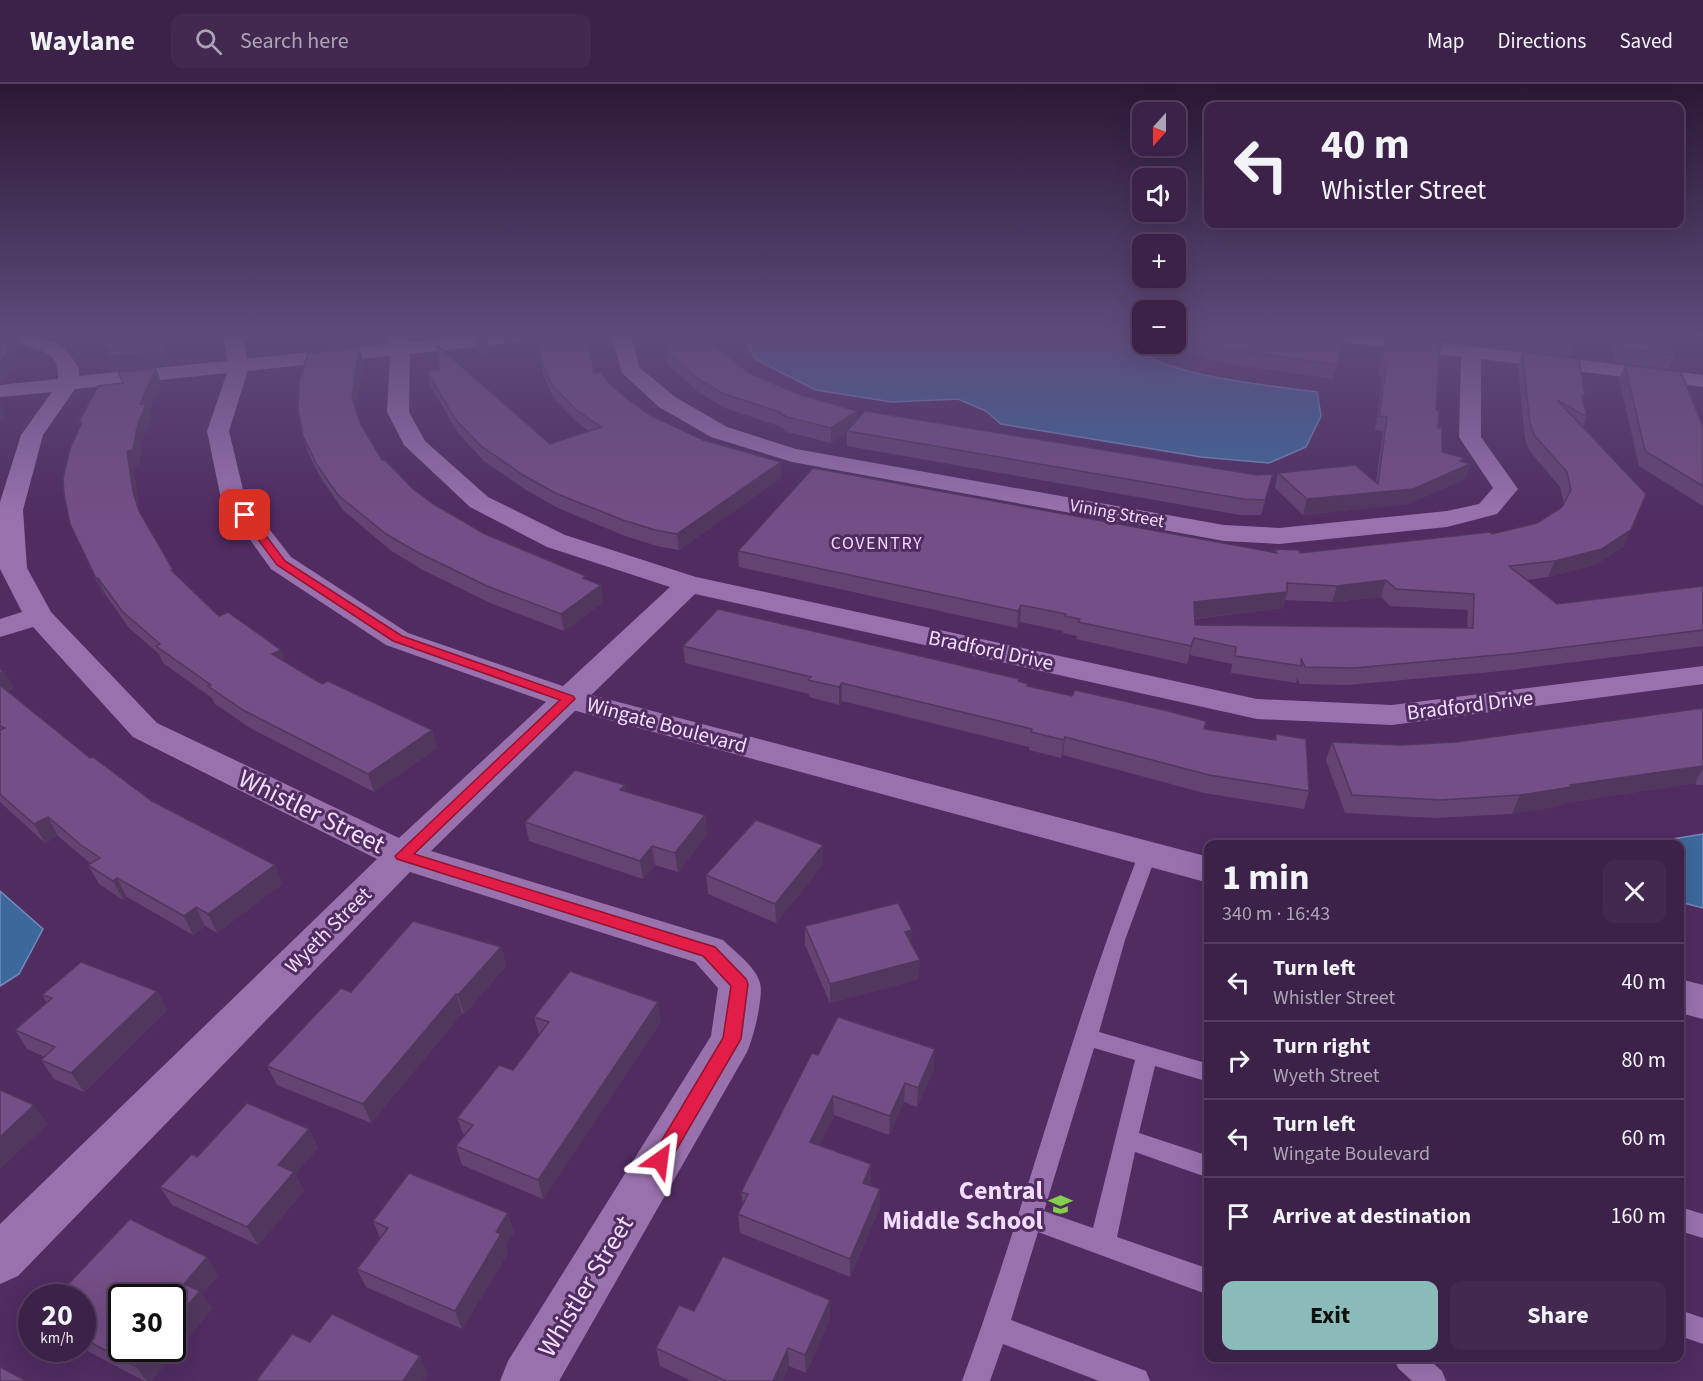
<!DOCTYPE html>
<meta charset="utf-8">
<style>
body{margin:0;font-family:"Source Sans 3",sans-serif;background:#432950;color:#f1f3f6;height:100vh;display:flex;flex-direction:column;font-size:22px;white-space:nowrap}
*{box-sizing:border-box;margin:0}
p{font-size:20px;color:#aca3b4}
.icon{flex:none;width:33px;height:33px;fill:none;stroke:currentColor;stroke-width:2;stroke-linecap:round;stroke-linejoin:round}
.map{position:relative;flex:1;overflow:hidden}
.side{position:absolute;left:1204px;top:756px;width:480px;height:522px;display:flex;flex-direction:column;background:#3c2149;border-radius:12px;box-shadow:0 6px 24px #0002,0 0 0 2px #553e61}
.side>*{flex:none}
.banner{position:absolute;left:1204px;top:18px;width:480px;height:126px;border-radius:12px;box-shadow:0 6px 24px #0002,0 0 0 2px #553e61;background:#3c2149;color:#f1f3f6;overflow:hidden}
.needle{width:39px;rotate:201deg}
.buttons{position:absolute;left:1132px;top:18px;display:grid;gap:12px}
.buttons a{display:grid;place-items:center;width:54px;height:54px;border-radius:12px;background:#3c2149;box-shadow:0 6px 24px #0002,0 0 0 2px #553e61;font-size:30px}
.speed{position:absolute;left:18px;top:1200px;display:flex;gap:12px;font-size:30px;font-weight:700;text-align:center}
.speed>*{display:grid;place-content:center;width:78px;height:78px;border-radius:50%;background:#3c2149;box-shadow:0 6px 24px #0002,0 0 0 2px #553e61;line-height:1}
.speed small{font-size:15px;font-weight:400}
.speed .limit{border:3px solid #111;border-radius:9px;background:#fff;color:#111}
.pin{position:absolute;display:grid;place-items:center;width:51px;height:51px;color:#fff;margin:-26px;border-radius:12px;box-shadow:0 3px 9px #0006}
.me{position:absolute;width:66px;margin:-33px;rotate:31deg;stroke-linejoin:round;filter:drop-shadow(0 0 4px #0008)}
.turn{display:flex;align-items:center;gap:21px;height:126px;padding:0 18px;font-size:27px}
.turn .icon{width:78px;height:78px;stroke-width:2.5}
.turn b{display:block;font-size:42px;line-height:51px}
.round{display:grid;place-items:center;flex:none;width:63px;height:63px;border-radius:12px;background:#432950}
.head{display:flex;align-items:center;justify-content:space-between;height:102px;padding:0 18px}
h1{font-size:36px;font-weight:700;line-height:45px}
.button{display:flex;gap:12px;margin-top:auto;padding:12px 18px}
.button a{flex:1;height:69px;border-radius:12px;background:#8bbbb9;color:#111;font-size:24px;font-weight:700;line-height:69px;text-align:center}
.button a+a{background:#432950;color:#f1f3f6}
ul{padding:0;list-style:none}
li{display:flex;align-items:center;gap:18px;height:78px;padding:0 18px;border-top:2px solid #553e61}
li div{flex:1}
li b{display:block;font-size:22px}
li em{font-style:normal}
header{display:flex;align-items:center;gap:36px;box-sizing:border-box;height:84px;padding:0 30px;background:#3c2149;border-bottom:2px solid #553e61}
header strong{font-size:28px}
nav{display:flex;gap:33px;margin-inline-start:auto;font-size:21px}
.search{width:420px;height:54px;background:#432950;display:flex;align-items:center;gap:15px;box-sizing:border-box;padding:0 21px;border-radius:12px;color:#aca3b4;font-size:22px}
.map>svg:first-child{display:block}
.water{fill:#3c689c;stroke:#738bb9;stroke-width:1.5}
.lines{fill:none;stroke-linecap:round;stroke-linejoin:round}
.service{fill:#9972ad;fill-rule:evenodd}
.minor{fill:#9972ad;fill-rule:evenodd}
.tertiary{fill:#9972ad;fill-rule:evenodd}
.wall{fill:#644373;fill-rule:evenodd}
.shaded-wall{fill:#51375e}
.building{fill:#744e86;stroke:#51375e;stroke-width:1.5;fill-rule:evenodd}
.route{fill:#e11d48;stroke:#92132f;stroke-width:1.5}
.labels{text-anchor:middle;stroke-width:6;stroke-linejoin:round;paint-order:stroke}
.far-street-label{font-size:18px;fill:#f2ddfd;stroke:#502c61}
.far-neighbourhood-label{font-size:18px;letter-spacing:1.5px;fill:#f0d7fd;stroke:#502c61}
.street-label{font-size:21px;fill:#f2ddfd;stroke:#502c61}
.near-street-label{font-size:26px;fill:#f2ddfd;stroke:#502c61}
.near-poi-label{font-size:26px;font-weight:bold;fill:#f2ddfd;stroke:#502c61;text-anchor:end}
</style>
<header>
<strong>Waylane</strong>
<div class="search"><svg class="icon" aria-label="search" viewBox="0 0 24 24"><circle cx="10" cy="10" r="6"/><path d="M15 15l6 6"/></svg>Search here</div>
<nav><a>Map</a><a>Directions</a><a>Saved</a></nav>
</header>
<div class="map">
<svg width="1703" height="1297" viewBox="0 0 1703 1297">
<rect width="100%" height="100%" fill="#502c61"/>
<g class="water">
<path d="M 744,253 L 1121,253 C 1151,292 1268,301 1317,308 L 1321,332 L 1306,363 L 1269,379 L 1201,373 L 1001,340 L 986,327 L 958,315 L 892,318 L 816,306 L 755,275 Z"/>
<polygon points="1703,750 1703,824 1680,818 1680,760 1642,760"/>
<polygon points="0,807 43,845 19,890 0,902"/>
</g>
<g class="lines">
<g class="service">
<path d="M 1148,763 L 1155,764 L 1157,769 L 1125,856 L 1099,948 L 1209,980 L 1209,998 L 1155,982 L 1139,1049 L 1209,1072 L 1209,1094 L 1135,1068 L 1117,1153 L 1209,1185 L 1209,1211 L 1038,1148 L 1011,1236 L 1146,1287 L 1150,1297 L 1099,1297 L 1003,1260 L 990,1297 L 962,1297 C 1026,1123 1071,943 1139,769 L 1141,764 ZM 1094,964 L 1135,976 L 1093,1144 L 1044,1127 Z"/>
<polygon points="1680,1123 1703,1130 1703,1154 1680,1147"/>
<polygon points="1680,1226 1703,1234 1703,1260 1680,1252"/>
<polygon points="1394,1274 1427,1274 1442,1287 1446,1297 1412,1297 1398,1284"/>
</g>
<g class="minor">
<path d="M 11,253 C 37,253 57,252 73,275 C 77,281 79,284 79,292 L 389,260 L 387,253 L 407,253 L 408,258 L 457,253 L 521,253 L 518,257 L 511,259 L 410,270 L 409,328 L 425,357 L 488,413 L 565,451 L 696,493 L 1257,615 L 1392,621 L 1703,582 L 1703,600 L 1392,641 L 1257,635 L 695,510 L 431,767 L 723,856 C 735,868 756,883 760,899 C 764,911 753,956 747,968 L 559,1297 L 500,1297 L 508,1277 L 711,952 L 718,904 L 695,878 L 410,788 L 18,1192 L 0,1200 L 0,1140 L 377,775 L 133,653 L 33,543 L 0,553 L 0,535 L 22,528 L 0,485 L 0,418 L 21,351 L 52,308 L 0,313 L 0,301 L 58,295 C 61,258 23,269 11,253 ZM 390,272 L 387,328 L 404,361 L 470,423 L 547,463 L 670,503 L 399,754 L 157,639 L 51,528 L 27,484 L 23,426 L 43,351 L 75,305 Z"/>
<polygon points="612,253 632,253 639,283 675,313 727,343 796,365 1224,441 1279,444 1447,427 1479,420 1493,404 1459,353 1461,273 1350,259 1343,257 1340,253 1396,253 1703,291 1703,303 1481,275 1481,353 1518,405 1497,430 1447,443 1279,460 1224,457 792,378 711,353 659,323 622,289"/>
</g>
<g class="tertiary">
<polygon points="223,253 243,253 249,283 229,347 245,414 291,473 408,549 580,608 1209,773 1209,799 558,622 386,561 271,485 221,415 207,347 229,283"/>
<polygon points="1680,895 1703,901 1703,935 1680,929"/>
</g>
</g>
<g class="wall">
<polygon points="88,253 161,253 171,275 169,280 117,286 108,266 93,255"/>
<polygon points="306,253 360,253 362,261 312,266"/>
<polygon points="476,253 485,253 489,273 478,265"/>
<polygon points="533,253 594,289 608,298 626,314 650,331 782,393 679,466 657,462 625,452 558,424 526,406 484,377 458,349 430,301 427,287 550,360 589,347 578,339 554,315 543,291 541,275 536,276"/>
<polygon points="661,253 711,253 706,254 749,289 798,310 857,327 857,336 1269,405 1261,431 1240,431 847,362 847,348 831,359 784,347 784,345 779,343 779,342 725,324 700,309 666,279 665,266 668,266"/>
<polygon points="1176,253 1344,253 1333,295 1224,279 1174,263 1173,260 1176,260"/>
<polygon points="1385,253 1436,326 1442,368 1464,374 1462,378 1470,380 1465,395 1408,420 1303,431 1275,404 1278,389 1376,398 1383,347 1375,346 1383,293 1378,292 1382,265"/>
<polygon points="1406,253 1439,253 1438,256"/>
<polygon points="1515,253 1574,253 1575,259 1570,272 1516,266"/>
<polygon points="1612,253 1668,253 1675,271 1669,285 1615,278 1610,259"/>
<polygon points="359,264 363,277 356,326 360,339 382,376 413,405 435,421 485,450 586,495 603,518 564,547 490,519 421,485 390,466 343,426 322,396 307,367 303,352"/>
<path d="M 1522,268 L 1585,311 L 1583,316 L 1587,333 L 1583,344 L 1624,462 L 1595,481 L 1548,493 L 1526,496 L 1557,520 L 1703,502 L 1703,562 L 1502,587 L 1348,601 L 1300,600 L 1297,594 L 1296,599 L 1231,589 L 1232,580 L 1190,571 L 1187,580 L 1076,555 L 1077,552 L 1063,549 L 1063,547 L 1020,538 L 1017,544 L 739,483 L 738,467 L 1274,469 L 1275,465 L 1300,469 L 1492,450 L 1537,439 L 1562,423 L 1564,419 L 1560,403 L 1529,366 L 1525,355 L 1518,282 ZM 1381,513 L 1390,522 L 1468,526 L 1467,544 L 1195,541 L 1195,535 L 1283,524 L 1285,516 L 1332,518 Z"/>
<polygon points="1625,281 1703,343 1703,422 1639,382 1619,295"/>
<polygon points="156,285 161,298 149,328 151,334 142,357 139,381 133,382 139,424 142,432 174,490 219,532 285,578 322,600 432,646 437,664 374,708 250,644 215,620 212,614 163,579 159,570 129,544 105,510 103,511 70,440 80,341 79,338 122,299"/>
<polygon points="683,562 1019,595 1019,597 1028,602 1204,646 1274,656 1276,650 1309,707 1304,725 1204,709 1063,671 1061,674 1029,666 1029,663 842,617 839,621 809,613 809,610 685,579"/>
<polygon points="0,585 14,604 8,607 90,674 152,717 275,781 282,800 217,849 205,842 193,851 127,813 123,816 99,800 88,781 91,780 58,752 45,759 0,718"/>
<polygon points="1703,624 1703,701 1697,701 1695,699 1565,719 1563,721 1512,730 1434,734 1345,729 1326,676 1332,658 1401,661 1456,658"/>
<polygon points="626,708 705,731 707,750 678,788 655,781 643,795 529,757 525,738"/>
<polygon points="823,780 776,839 708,810 706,791"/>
<polygon points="805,842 912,860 919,895 830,919 805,861"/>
<polygon points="501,863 506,882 464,930 462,929 371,1039 277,1001 267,982 351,908"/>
<polygon points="157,907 167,926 84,1008 54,995 41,976 45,973 27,965 15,946 47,919 42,911"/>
<polygon points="534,933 661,937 543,1115 462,1081 456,1062 464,1052 457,1034 513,986 539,951"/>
<polygon points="818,971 934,985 917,1023 904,1018 889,1051 834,1031 819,1061 871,1080 871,1099 870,1101 880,1105 880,1123 850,1193 740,1149 738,1130 743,1121 741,1108"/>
<polygon points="309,1045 318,1064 295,1090 304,1107 258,1161 172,1121 160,1103 197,1073"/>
<polygon points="373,1137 514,1148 505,1162 508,1169 462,1245 366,1203 357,1185 380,1154"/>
<polygon points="218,1191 202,1210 212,1225 151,1297 144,1297 82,1264 82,1214"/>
<polygon points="830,1216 830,1234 806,1289 789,1282 782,1297 692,1297 660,1282 656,1264 694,1227"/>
</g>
<g class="shaded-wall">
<polygon points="15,253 18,253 23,263 4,298 0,299 0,280"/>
<polygon points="309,253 360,253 362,261 312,266"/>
<polygon points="166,262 171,275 169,280 117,286 111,272"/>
<polygon points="534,262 539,262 542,275 536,276"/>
<polygon points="359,264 363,277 356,327 352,313"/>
<polygon points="156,285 161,298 149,328 151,334 142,357 139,381 133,382 139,424 146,443 133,408 127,367 140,320"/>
<polygon points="0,318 5,329 0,338"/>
<polygon points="857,327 857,341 831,359 831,344"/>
<polygon points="1464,374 1460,384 1470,380 1465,395 1408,420 1303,431 1307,415 1413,405"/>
<polygon points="781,378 782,393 679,466 677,450"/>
<polygon points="1273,390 1269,405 1261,431 1265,416"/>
<polygon points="1631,446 1624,462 1595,481 1548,493 1555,477"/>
<polygon points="96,494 98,494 105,510 103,511"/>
<polygon points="1386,496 1381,513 1332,518 1337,502"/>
<polygon points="601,501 603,518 564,547 561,530"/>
<polygon points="1287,508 1283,524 1191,535 1194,518"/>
<polygon points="1021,521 1020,538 1017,544 1018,527"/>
<polygon points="1194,554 1190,571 1187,580 1191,562"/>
<polygon points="281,566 287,583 272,570"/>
<polygon points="4,586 14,604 0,612 0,589"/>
<polygon points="842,599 842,617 839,621 839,603"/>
<polygon points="432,646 437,664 374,708 368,690"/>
<polygon points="1065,653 1063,671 1061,674 1064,656"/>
<polygon points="1703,682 1703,684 1695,699 1565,719 1563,721 1512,730 1520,711 1570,701"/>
<polygon points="625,701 628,720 620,706"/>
<polygon points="705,731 707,750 678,788 675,769"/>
<polygon points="48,733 58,752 45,759 34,740"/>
<polygon points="823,761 823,780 776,839 775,820"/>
<polygon points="652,762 655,781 643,795 640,777"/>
<polygon points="275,781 282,800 217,849 208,830"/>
<polygon points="117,794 127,813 123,816 113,797"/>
<polygon points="196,823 205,842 193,851 184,832"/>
<polygon points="912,846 911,865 905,848"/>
<polygon points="501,863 506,882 464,930 458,911"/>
<polygon points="920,876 919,895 830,919 830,900"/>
<polygon points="157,907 167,926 84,1008 71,989"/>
<polygon points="456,910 462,929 371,1039 363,1020"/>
<polygon points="658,918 661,937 543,1115 538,1096"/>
<polygon points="935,965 934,985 917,1023 918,1004"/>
<polygon points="905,999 904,1018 889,1051 890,1032"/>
<polygon points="833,1012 834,1031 811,1076 810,1058"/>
<polygon points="34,1021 48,1040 0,1085 0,1053"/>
<polygon points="309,1045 318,1064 295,1090 304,1107 258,1161 247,1143 278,1081"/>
<polygon points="871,1080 871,1099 863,1117 863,1099"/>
<polygon points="880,1105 880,1123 850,1193 850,1175"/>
<polygon points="508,1129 514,1148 505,1162 508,1169 462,1245 455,1227 496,1148"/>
<polygon points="207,1173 218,1191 202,1210 212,1225 151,1297 147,1297 135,1282 151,1264 172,1264 172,1239 184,1200"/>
<polygon points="830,1216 830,1234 806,1289 805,1271"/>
<polygon points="788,1264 789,1282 782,1297 773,1297"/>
<polygon points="420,1272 428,1290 423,1297 403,1297"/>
</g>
<g class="building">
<polygon points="0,253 15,253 0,280"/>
<polygon points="103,253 161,253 166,262 164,267 111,272"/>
<polygon points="478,253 485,253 486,259"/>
<polygon points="533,253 587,253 594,289 601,288 608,298 626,314 650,331 703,356 781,378 677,450 655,446 623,436 555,409 523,391 481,362 455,335 427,287 439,286 438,262 550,360 601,343 575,325 552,301 541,277 539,262 534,262"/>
<polygon points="667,253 704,253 749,289 798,310 857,327 831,344 783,332 785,331 778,329 780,328 724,310 699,296 665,266 673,265"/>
<polygon points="1187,253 1344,253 1337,281 1226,265"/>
<polygon points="1385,253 1440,259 1436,326 1439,327 1438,344 1442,344 1442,368 1464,374 1460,377 1470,380 1413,405 1307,415 1278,389 1355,381 1378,400 1387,333 1379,332 1387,279 1382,279"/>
<polygon points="1525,253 1574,253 1575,259"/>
<polygon points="1617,253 1668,253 1675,271 1620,264"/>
<polygon points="359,264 352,313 360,339 382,376 385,376 413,405 435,421 485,450 586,492 583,494 601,501 561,530 487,502 417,468 386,450 338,411 317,381 303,352 298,326 299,298 308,269"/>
<path d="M 1522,268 L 1579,275 L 1585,311 L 1582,311 L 1587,333 L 1557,316 L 1646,410 L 1631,446 L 1602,465 L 1555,477 L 1509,482 L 1557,520 L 1703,502 L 1703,546 L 1509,570 L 1354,584 L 1305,583 L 1301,574 L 1301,582 L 1235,572 L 1236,563 L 1194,554 L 1191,562 L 1078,538 L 1080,535 L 1065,532 L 1066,530 L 1021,521 L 1018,527 L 738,467 L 813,384 L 1277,469 L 1275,465 L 1299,466 L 1300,469 L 1490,448 L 1492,450 L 1537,439 L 1562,423 L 1571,406 L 1567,388 L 1535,352 L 1530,340 ZM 1386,496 L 1396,505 L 1474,510 L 1473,544 L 1195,541 L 1194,518 L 1287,508 L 1287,499 L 1337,502 Z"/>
<polygon points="1625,281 1681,288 1703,343 1703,402 1645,367"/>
<polygon points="156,285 140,320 146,320 137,343 133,366 127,367 133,408 139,427 173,486 171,486 219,532 228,528 281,566 272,570 322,600 328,597 432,646 368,690 243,626 208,602 211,601 156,562 160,560 122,527 98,494 96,494 70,440 64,411 63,394 70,365 82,338 79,338 98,302 123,299 118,288"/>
<polygon points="865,327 1257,391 1273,390 1265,416 1243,415 847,347"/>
<polygon points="718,525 1019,595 1018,597 1028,600 1027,602 1072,612 1075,606 1168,627 1206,637 1204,645 1276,656 1276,650 1306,655 1309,707 1209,691 1065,653 1064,656 1031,648 1032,645 842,599 839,603 808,596 811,593 683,562"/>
<polygon points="0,601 90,674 93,673 152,717 275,781 208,830 196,823 184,832 117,794 113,797 88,781 100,774 81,761 48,733 34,740 0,710 0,646 5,644 0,642"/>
<polygon points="1703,624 1703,682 1570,701 1572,703 1520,711 1441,716 1352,711 1332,658 1401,661 1456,658"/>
<polygon points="575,686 625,701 620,706 705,731 675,769 652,762 640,777 525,738"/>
<polygon points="756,736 823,761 775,820 706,791"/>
<polygon points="898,819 912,846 905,848 920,876 830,900 805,842"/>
<polygon points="413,837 501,863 458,911 456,910 363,1020 267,982 341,904 351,908"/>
<polygon points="81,878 157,907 71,989 41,976 55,963 15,946 52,914 42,911"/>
<polygon points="570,887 658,918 538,1096 456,1062 473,1041 457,1034 499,981 513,986 549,938 534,933"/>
<polygon points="838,933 935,965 918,1004 905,999 890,1032 833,1012 810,1058 871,1080 863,1099 880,1105 850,1175 738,1130 748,1110 741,1108 812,969 818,971"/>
<polygon points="0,1006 34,1021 0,1053"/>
<polygon points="247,1019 309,1045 278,1081 294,1088 247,1143 160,1103 192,1070 197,1073"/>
<polygon points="409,1089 508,1129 496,1148 501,1150 455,1227 357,1185 388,1144 373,1137"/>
<polygon points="130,1135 207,1173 184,1200 200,1207 172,1239 172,1214 122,1214 122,1264 151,1264 135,1282 82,1254 82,1214 55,1214"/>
<polygon points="723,1172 830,1216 805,1271 788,1264 773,1297 726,1297 656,1264 679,1221 694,1227"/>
<polygon points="332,1230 420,1272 403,1297 256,1297 292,1250 310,1258"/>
<polygon points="0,1283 26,1297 0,1297"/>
</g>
<linearGradient id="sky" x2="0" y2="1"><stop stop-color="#2c1835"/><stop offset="0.58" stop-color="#5e4b7b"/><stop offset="1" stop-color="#5e4b7b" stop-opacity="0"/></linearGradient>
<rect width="1703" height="434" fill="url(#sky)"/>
<polygon class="route" points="245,428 249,429 285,477 402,552 573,612 575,615 414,770 715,863 746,895 748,900 741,955 667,1082 660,1085 653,1082 650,1076 723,954 731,902 703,872 397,775 395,772 560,616 393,557 277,481 240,431"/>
<defs>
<symbol id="school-bare" viewBox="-9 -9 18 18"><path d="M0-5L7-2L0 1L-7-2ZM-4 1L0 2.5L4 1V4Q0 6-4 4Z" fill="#85cf4c" stroke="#502c61" stroke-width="2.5" paint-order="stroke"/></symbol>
</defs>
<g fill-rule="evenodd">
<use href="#school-bare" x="1044" y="1104" width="33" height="33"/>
</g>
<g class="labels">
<g class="far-street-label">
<text transform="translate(1117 429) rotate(10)" y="6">Vining Street</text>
</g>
<g class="far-neighbourhood-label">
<text x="877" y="465">COVENTRY</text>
</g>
<g class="street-label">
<text transform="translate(991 566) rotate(12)" y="7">Bradford Drive</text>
<text transform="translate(1470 621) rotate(-7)" y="7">Bradford Drive</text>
<text transform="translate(667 641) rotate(15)" y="7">Wingate Boulevard</text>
<text transform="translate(328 846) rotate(-45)" y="7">Wyeth Street</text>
</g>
<g class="near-street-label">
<text transform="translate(312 727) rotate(26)" y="9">Whistler Street</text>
<text transform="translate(585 1202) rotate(-59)" y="9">Whistler Street</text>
</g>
<g class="near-poi-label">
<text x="1043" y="1115">Central<tspan x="1043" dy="30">Middle School</tspan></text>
</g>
</g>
</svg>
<div class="buttons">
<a><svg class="needle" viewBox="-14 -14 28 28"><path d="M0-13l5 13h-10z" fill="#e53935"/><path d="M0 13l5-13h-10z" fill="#aca3b4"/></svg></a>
<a><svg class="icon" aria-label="sound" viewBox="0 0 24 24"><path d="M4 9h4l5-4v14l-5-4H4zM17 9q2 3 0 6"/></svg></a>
<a>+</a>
<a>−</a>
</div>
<div class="speed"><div>20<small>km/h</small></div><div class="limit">30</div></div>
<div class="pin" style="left:245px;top:431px;background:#d93025"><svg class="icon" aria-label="arrive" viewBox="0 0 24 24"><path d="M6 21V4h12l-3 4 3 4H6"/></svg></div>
<svg class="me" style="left:660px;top:1076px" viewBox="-20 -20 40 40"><path d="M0-17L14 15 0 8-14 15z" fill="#e11d48" stroke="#fff" stroke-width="4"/></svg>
<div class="banner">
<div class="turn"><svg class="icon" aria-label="left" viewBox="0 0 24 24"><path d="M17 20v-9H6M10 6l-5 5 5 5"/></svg><div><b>40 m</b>Whistler Street</div></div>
</div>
<section class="side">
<div class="head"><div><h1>1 min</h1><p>340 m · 16:43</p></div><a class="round"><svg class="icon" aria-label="close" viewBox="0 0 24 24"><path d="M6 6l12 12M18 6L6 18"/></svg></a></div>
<ul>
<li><svg class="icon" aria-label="left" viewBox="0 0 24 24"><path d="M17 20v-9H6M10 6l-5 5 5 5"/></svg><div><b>Turn left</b><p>Whistler Street</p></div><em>40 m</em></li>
<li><svg class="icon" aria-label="right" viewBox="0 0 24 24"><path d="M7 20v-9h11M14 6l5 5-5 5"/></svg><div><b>Turn right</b><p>Wyeth Street</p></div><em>80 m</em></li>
<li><svg class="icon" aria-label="left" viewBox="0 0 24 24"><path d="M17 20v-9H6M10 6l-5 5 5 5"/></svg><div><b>Turn left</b><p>Wingate Boulevard</p></div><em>60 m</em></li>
<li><svg class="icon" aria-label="arrive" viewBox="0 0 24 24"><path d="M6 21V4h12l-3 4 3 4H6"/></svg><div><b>Arrive at destination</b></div><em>160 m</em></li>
</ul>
<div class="button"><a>Exit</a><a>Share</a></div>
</section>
</div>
